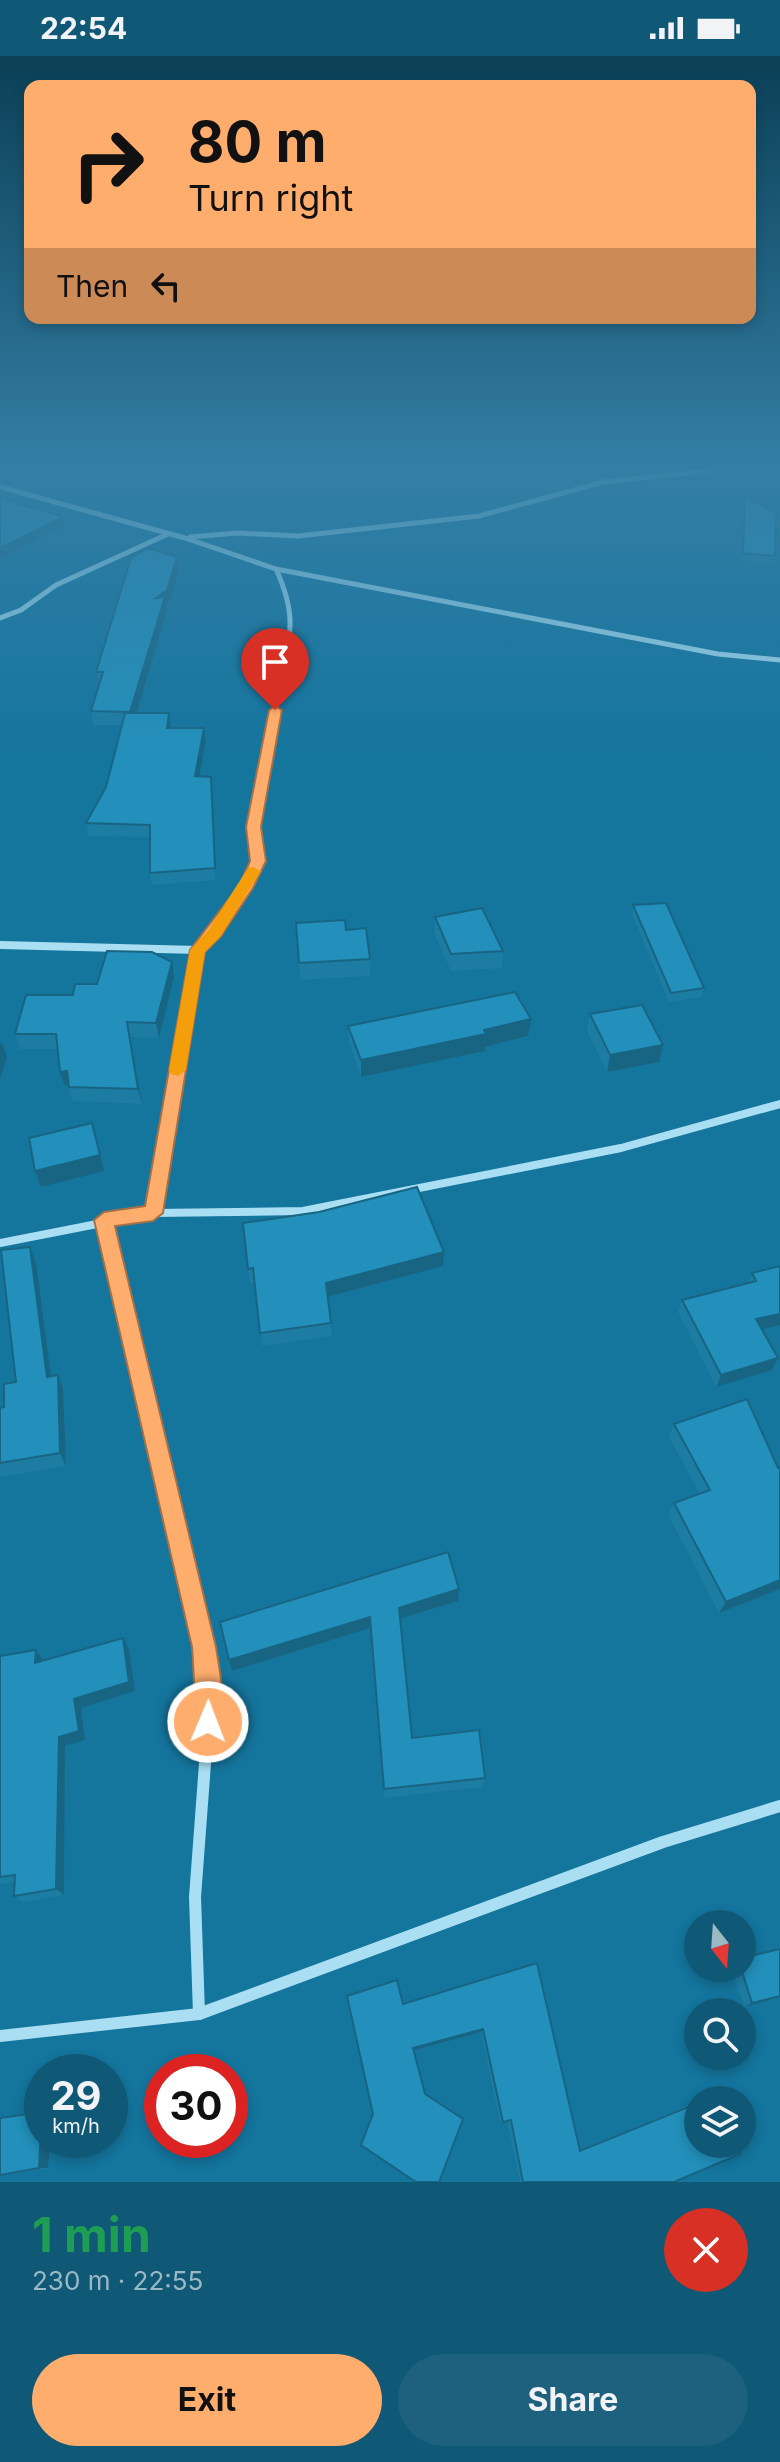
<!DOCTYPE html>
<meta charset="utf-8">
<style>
body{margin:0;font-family:Inter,sans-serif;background:#1d617e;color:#f1f3f6;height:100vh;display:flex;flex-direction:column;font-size:30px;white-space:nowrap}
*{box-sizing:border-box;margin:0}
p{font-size:26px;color:#9bb8c5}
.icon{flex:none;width:44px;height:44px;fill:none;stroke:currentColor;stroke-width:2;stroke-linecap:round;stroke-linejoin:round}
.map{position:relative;height:2126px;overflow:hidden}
.drawer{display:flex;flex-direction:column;background:#0f5876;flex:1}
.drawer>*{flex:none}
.banner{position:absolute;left:24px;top:24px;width:732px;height:244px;border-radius:16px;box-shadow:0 4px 12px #0003;background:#ffad6d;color:#111;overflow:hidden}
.needle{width:52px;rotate:163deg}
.fabs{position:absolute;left:684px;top:1854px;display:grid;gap:16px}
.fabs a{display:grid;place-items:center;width:72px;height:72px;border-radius:50%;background:#0f5876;box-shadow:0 4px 12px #0003;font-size:40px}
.speed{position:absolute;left:24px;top:1998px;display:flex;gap:16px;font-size:40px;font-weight:700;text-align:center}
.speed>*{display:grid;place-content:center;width:104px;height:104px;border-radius:50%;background:#0f5876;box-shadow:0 4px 12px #0003;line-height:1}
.speed small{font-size:20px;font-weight:400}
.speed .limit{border:12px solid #d22;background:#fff;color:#111}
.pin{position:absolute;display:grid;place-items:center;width:68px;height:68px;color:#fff;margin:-82px -34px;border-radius:50% 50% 50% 0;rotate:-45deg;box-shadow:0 0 8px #0007}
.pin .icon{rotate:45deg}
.me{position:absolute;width:88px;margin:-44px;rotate:1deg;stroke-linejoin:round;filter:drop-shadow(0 0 6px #0008)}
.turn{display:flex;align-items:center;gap:28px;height:168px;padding:0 32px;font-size:36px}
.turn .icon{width:104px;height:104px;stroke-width:2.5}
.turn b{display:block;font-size:56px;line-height:68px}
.then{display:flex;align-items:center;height:76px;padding:0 32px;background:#0003;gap:16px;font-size:30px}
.round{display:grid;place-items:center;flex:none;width:84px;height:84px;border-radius:42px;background:#1d617e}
.headline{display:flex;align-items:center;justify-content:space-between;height:136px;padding:0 32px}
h1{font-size:48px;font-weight:700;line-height:60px;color:#1e9e55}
.primary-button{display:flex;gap:16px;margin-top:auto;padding:16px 32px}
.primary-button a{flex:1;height:92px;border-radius:48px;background:#ffad6d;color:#111;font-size:32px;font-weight:700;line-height:92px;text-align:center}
.primary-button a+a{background:#1d617e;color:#f1f3f6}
.status{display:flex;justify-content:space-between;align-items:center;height:56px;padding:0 40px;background:#0f5876;direction:ltr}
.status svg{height:22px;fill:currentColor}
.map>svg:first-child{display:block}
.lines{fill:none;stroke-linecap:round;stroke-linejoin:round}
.minor-far4{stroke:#aadff3;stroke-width:5}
.minor-far3{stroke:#aadff3;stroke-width:6}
.minor-far2{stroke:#aadff3;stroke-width:8}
.minor-far1{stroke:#aadff3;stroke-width:10}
.minor{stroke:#aadff3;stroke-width:12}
.wall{fill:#1d7ca1}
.shaded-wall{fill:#186583}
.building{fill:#2290bb;stroke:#186583;stroke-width:2}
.route{fill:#ffad6d;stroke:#a67047;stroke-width:2}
.slow{fill:#f59e0b}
</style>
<div class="status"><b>22:54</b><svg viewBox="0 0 49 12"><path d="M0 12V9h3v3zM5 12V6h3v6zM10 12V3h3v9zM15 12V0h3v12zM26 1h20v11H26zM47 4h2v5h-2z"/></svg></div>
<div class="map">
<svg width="780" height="2126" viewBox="0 0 780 2126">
<rect width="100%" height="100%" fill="#14759d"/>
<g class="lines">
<g class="minor-far4">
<polyline points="0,431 185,482 276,513 718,598 780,604"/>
<polyline points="190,481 237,477 298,480 479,460 603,426 707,415 720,406"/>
<path d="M 276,513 C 295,555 292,572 283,616"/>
<polyline points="0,562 21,554 56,529 168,478"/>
</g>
<polyline class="minor-far3" points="214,878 248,829 258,805 254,771 258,733 283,614"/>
<g class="minor-far2">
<polyline points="0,889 198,894"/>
<polyline points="153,1157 198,894 216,876"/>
<polyline points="104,1164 114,1205"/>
<polyline points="0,1187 153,1157 303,1155 621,1092 780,1048"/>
</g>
<polyline class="minor-far1" points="113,1203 207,1615"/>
<g class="minor">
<polyline points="199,1958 195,1841 210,1641 207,1613"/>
<polyline points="0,1980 199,1958 663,1786 780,1750"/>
</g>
</g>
<g class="wall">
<polygon points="745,440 775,500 773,508 741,505 744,448"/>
<polygon points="177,501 179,514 169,547 166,549 167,554 136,657 169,657 170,672 206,684 199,720 212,733 216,824 152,829 150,817 150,781 89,780 86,767 106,731 122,669 93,669 91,655 99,629 96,616"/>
<polygon points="633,849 704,932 702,941 669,946 632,858"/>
<polygon points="435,861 503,895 502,912 451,915 434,877"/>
<polygon points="296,867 346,874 370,903 370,920 300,924"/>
<polygon points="174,921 159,982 130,981 142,1048 73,1045 68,1030 65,1030 57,993 20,993 15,978 73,939 97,928"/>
<polygon points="590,958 659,1006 607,1016 587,975"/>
<polygon points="348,970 528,980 485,991 485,995 361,1021 349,986"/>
<polygon points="30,1191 36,1206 51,1320 63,1333 66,1410 0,1421 1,1434 0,1435 0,1352 4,1351 16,1326"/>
<polygon points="444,1196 443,1210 328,1241 332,1280 262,1290 254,1226 250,1227 248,1213"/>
<polygon points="780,1210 780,1269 762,1273 772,1314 716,1331 678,1256 682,1244 748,1227 752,1217"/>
<polygon points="674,1368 780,1533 719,1557 668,1459 674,1447 700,1438 669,1381"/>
<polygon points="458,1545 400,1563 412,1682 485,1722 483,1731 384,1742 370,1572 232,1615 229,1604"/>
<polygon points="129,1593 135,1635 81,1652 85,1684 65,1690 64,1839 22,1846 14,1840 14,1826 0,1828 0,1600 36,1594 43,1605"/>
<polygon points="780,1893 780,1941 744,1951 731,1912 742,1912"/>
<polygon points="537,1907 580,2094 698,2045 698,2088 674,2126 520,2126 507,2065 500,2067 481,1976 414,1995 373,2058 403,1948"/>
<polygon points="0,2062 48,2112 0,2120"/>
</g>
<g class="shaded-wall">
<polygon points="63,461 65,470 0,503 0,492"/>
<polygon points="177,501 179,514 169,547 166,549 167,554 133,669 130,656 156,542"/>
<polygon points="169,657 171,669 169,683 167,672"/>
<polygon points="204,672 206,684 197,732 195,720"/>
<polygon points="211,721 212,733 216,824 215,812"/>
<polygon points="172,906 174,921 159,982 156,967"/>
<polygon points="531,963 528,980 485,991 485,995 361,1021 361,1004"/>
<polygon points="127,966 130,981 142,1048 138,1033"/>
<polygon points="1,985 7,1001 0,1023 0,988"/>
<polygon points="663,989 659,1006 607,1016 610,999"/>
<polygon points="67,1015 71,1029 65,1030 60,1016"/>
<polygon points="92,1067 104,1115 41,1131 35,1115"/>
<polygon points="30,1191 36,1206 53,1335 47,1321"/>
<polygon points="444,1196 443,1210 327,1241 326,1227"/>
<polygon points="780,1258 780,1269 751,1276 756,1263"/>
<polygon points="778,1302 772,1314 716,1331 721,1319"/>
<polygon points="58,1319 63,1333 66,1410 60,1397"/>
<polygon points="780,1524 780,1533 719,1557 726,1546"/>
<polygon points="459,1533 458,1545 399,1563 399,1552"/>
<polygon points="370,1561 370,1572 232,1615 229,1604"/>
<polygon points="123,1582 129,1593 135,1635 81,1652 85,1684 65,1690 64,1839 56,1833 59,1681 74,1643"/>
<polygon points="36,1594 43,1604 42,1618 35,1607"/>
<polygon points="780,1940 780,1941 744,1951 752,1947"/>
<polygon points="483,1973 481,1976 412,1995 413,1992"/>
<polygon points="42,2062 42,2084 50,2084 48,2112 39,2112"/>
</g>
<g class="building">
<polygon points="745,440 776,458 775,500 743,497"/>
<polygon points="0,442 63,461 0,492"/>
<polygon points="148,492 177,501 167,534 156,542 165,541 130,656 91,655 103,616 96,616 131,502"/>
<polygon points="125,657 169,657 167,672 204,672 195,720 211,721 215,812 150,817 150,769 86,767 106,731"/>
<polygon points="666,847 704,932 671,937 633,849"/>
<polygon points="482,852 503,895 451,898 435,861"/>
<polygon points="345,864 346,874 366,872 370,903 299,907 296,867"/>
<polygon points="107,895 152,896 172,906 156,967 127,966 138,1033 69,1031 67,1015 60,1016 56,978 15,978 26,939 73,939 75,928 97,928"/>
<polygon points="515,936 531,963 484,974 486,978 361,1004 348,970"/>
<polygon points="642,949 663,989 610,999 590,958"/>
<polygon points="92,1067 100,1099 35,1115 29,1082"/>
<polygon points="417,1131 444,1196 326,1227 331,1267 260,1277 253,1212 248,1213 243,1167 319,1156"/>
<polygon points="30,1191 47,1321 58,1319 60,1397 0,1407 0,1352 4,1351 4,1328 16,1326 1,1194"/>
<polygon points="780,1210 780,1258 756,1263 778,1302 721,1319 682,1244 756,1225 752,1217"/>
<polygon points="747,1343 778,1412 780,1411 780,1524 726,1546 674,1447 710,1434 674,1368"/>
<polygon points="448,1496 459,1533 399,1552 412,1682 479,1674 485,1722 384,1733 370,1561 229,1604 220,1566"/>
<polygon points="123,1582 129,1626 74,1643 79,1675 59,1681 56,1833 14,1840 15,1819 0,1821 0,1600 36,1594 35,1607"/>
<polygon points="780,1893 780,1940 752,1947 741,1912 742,1912 742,1902"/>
<polygon points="537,1907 580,2095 698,2047 698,2088 736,2088 740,2098 674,2126 523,2126 511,2064 503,2066 483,1973 413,1992 425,2038 463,2063 439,2126 416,2126 361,2089 373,2058 347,1940 397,1924 403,1948"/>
<polygon points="718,2039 720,2044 706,2044"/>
<polygon points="42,2056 39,2112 0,2119 0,2062"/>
</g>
<linearGradient id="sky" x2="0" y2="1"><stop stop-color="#0b4056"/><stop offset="0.58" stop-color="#347ea5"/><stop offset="1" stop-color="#347ea5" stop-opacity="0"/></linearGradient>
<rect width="780" height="704" fill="url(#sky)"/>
<path class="route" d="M 275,650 L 282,654 L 261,771 L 266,805 L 253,832 L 221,880 L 205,896 L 163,1157 L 153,1165 L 115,1170 L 216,1591 C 220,1618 228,1649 217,1675 L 208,1679 L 199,1675 C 194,1662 194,1610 192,1591 L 94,1164 L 104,1156 L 145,1150 L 190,894 L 240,828 L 250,805 L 246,771 L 269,654 Z"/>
<polygon class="slow" points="253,811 261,815 221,880 205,896 186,1014 178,1020 171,1018 169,1014 190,894 209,873 248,812"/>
</svg>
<div class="fabs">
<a><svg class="needle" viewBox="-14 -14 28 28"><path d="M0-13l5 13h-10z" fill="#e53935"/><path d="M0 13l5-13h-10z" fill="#9bb8c5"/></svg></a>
<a><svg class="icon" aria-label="search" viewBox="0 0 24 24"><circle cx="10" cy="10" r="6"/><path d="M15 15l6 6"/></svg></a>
<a><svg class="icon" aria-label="layers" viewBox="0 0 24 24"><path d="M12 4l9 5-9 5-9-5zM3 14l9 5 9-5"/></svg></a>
</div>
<div class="speed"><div>29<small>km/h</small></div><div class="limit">30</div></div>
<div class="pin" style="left:275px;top:654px;background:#d93025"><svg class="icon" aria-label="arrive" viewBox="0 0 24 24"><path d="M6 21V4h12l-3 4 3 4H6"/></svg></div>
<svg class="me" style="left:208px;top:1666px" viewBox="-20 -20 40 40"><circle r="17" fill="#ffad6d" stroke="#fff" stroke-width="3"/><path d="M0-11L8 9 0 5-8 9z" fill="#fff"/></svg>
<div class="banner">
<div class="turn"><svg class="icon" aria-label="right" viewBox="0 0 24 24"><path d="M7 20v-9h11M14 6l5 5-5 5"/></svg><div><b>80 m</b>Turn right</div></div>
<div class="then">Then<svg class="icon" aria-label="left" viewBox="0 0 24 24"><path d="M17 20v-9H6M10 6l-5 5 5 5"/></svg></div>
</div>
</div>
<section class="drawer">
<div class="headline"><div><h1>1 min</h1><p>230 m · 22:55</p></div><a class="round" style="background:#d93025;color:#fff"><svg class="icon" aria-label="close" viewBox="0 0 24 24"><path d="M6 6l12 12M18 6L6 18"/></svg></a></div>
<div class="primary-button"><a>Exit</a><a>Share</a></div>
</section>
